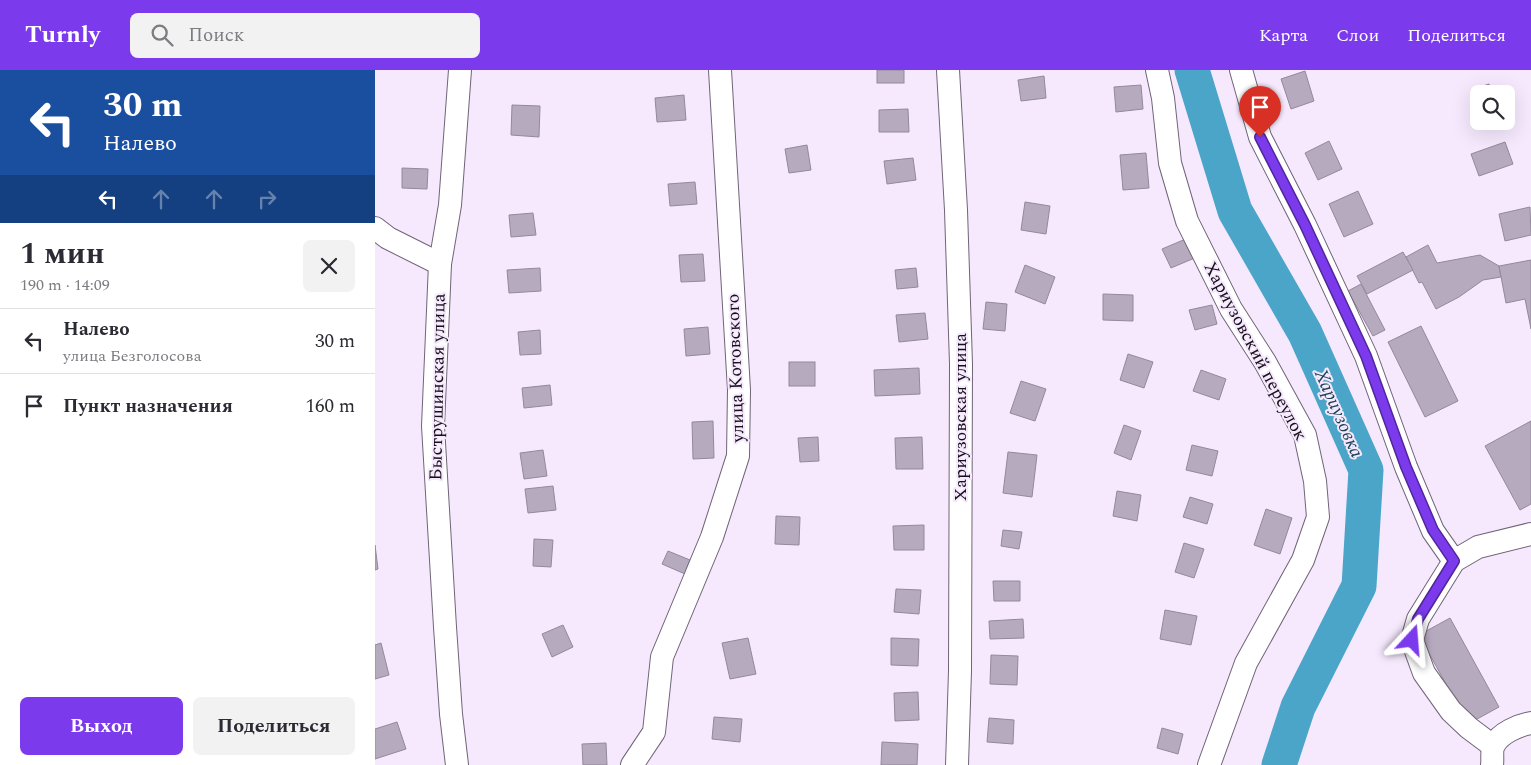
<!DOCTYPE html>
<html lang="ru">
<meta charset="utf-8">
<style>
body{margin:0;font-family:Spectral,serif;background:#f2f2f3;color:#2b2b33;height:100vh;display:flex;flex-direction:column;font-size:19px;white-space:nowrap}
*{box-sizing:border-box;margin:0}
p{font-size:16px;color:#7c7c81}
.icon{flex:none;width:28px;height:28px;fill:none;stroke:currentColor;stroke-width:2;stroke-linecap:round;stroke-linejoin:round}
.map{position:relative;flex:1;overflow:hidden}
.sheet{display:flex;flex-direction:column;background:#fff;width:375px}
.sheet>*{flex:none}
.top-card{background:#1a4fa0;color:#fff;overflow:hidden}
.tools{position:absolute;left:1095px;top:15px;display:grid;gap:10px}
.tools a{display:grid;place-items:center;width:45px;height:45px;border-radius:8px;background:#fff;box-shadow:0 5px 20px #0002;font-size:25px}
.pin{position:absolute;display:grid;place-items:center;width:42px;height:42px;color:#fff;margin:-51px -21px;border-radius:50% 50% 50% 0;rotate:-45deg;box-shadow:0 0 5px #0007}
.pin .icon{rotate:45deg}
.me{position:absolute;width:55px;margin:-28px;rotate:19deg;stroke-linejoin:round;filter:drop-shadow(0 0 4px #0008)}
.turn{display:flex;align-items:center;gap:18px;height:105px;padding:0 20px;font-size:22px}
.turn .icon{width:65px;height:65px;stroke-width:2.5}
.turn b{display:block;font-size:35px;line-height:42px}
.lanes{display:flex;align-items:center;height:48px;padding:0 20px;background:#0003;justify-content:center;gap:25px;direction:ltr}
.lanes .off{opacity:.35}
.round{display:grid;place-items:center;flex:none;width:52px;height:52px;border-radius:8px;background:#f2f2f3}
.head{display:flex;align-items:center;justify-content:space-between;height:85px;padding:0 20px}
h1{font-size:30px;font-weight:700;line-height:38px}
.primary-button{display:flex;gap:10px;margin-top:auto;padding:10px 20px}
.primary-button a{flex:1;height:58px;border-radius:8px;background:#7c3aed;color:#fff;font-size:20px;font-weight:700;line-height:58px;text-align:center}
.primary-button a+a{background:#f2f2f3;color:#2b2b33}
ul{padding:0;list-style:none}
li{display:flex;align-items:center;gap:15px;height:65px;padding:0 20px;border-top:1px solid #e1e1e2}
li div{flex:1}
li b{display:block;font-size:19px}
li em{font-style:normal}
header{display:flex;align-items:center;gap:30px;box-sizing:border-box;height:70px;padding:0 25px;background:#7c3aed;color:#fff}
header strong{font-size:24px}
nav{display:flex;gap:28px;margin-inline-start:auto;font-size:18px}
.search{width:350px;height:45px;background:#f2f2f3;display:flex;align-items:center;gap:12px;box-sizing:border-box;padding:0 18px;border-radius:8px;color:#7c7c81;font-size:19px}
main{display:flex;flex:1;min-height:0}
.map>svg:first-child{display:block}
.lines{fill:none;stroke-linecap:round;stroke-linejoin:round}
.river{stroke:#4ba5c9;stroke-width:35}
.building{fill:#b6aabf;stroke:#94889c}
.minor-casing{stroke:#706477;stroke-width:24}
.minor{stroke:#fff;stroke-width:22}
.route-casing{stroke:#51269a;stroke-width:12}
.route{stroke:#7c3aed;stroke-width:9}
.labels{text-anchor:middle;stroke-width:4;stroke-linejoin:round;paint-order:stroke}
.street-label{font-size:18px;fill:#141017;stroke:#f6e9fe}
.water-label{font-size:19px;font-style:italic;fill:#1a4252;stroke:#f6e9fe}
</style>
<header>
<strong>Turnly</strong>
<div class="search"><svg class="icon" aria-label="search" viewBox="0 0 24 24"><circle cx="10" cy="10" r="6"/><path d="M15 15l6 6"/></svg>Поиск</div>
<nav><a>Карта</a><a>Слои</a><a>Поделиться</a></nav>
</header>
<main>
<section class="sheet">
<div class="top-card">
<div class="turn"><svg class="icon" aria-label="left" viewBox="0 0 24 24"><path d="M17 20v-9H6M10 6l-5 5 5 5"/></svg><div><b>30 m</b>Налево</div></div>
<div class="lanes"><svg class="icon" aria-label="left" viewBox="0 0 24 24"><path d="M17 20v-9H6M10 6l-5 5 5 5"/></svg><svg class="icon off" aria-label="ahead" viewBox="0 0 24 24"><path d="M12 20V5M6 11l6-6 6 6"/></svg><svg class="icon off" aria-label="ahead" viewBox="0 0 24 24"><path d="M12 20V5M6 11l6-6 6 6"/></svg><svg class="icon off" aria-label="right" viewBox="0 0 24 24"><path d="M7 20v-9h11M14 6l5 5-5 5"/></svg></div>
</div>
<div class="head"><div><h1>1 мин</h1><p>190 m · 14:09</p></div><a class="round"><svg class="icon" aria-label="close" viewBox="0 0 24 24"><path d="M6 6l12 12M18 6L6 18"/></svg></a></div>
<ul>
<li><svg class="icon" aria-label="left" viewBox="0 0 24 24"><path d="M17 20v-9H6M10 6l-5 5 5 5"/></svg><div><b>Налево</b><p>улица Безголосова</p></div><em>30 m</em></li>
<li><svg class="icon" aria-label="arrive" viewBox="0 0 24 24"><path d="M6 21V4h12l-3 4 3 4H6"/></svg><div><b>Пункт назначения</b></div><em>160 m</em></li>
</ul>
<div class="primary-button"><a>Выход</a><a>Поделиться</a></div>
</section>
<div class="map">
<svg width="1156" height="695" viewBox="0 0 1156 695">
<rect width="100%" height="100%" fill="#f6e9fe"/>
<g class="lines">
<polyline class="river" points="817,0 860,141 930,263 991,400 984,516 923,637 904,695"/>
</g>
<g class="building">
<rect x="502" y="0" width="27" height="13"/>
<polygon points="930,1 939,31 916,39 906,9"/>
<polygon points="669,6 671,28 646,31 643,10"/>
<polygon points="1114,14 1117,24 1104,24 1104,45 1096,20"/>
<polygon points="766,15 768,39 741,42 739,17"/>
<polygon points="309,25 311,50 282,52 280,28"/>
<polygon points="137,35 165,36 164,67 136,65"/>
<polygon points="533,39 534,62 504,62 504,40"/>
<polygon points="954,71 967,99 943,110 930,83"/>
<polygon points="1130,72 1138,94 1104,106 1096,84"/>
<polygon points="432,75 436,100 414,103 410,79"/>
<polygon points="771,83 774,118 748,120 745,85"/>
<polygon points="538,88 541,110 512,114 509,91"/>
<polygon points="27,98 53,99 52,119 27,118"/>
<polygon points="320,112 322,134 295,136 293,114"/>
<polygon points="983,121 998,154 969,167 954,134"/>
<polygon points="650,132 675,136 671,164 646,160"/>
<polygon points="1155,137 1156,165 1130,171 1124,144"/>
<polygon points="158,143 161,165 136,167 134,145"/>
<polygon points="813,168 822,187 796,198 787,179"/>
<polygon points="1053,175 1062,193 1105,185 1124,196 1126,207 1108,210 1084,227 1061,239 1047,212 1044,213 1031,187"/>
<polygon points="1028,182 1038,200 992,224 982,206"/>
<polygon points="328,184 330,211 306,212 304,185"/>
<polygon points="1156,190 1156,259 1150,229 1131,233 1124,196"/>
<polygon points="650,195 680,207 670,234 640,222"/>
<polygon points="165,198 166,221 134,223 132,200"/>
<polygon points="541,198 543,217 522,219 520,200"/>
<polygon points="986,214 1010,260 998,266 973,221"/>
<polygon points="728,224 758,225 758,251 728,250"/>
<polygon points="611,232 632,234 630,261 608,259"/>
<polygon points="837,235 842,254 820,260 814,240"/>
<polygon points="550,243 553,269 524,272 521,245"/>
<polygon points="1046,256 1083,331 1050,347 1013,272"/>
<polygon points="333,257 335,284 311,286 309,259"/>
<polygon points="165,260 166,284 145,285 143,262"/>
<polygon points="753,284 778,292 769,318 745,310"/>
<rect x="414" y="292" width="26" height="24"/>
<polygon points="544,298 545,324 500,326 499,300"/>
<polygon points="826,300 851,309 844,330 818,321"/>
<polygon points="646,311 671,319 660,351 635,343"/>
<polygon points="175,315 177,335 149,338 147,318"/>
<polygon points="338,351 339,388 318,389 317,352"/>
<polygon points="1156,351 1156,434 1145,440 1110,376"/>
<polygon points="749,355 766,361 756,390 739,383"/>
<polygon points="443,367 444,391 425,392 423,368"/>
<polygon points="547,367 548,399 521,399 520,368"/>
<polygon points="817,375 843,381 837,406 811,400"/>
<polygon points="168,380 172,406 149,409 145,383"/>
<polygon points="633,382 662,385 657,427 628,423"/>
<polygon points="178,416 181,440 153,443 150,419"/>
<polygon points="742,421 766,425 762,451 738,446"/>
<polygon points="815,427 838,434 832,454 808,447"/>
<polygon points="891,439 917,448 905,484 879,475"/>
<polygon points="401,446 425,447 424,475 400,474"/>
<polygon points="549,455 549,480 519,480 518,456"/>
<polygon points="628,460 647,462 644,479 626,476"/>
<polygon points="159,469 178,470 176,497 158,496"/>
<polygon points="809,473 829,479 819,508 800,502"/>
<polygon points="0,475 3,499 0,500"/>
<polygon points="293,481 315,490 310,504 287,494"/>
<polygon points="618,511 645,511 645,531 619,531"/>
<polygon points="521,519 546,520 544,544 519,542"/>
<polygon points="790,540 822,546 816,575 785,569"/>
<polygon points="1075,548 1124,637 1093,654 1044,565"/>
<polygon points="648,549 649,568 615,569 614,551"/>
<polygon points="188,555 198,577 177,587 167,564"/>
<polygon points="373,568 381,604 355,609 347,573"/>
<polygon points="516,568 544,569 543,596 516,595"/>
<polygon points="6,573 14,605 0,609 0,575"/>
<polygon points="616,585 643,586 642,615 615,614"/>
<polygon points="543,622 544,650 520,651 519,623"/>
<polygon points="339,647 367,649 365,672 337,669"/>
<polygon points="614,648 639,650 638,674 612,672"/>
<polygon points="22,652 31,679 0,689 0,659"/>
<polygon points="787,658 808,664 803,684 782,678"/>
<polygon points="507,672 543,674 542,695 506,695"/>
<polygon points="231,673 232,695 208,695 207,674"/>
</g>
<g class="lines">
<defs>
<g id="minor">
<polyline points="573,0 581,140 586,294 585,601 582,695"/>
<polyline points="782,0 788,28 795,93 812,151 856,239 890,292 930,365 940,411 943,447 928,490 871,593 834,695"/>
<polyline points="866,0 885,67 930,155 991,286 1031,397 1058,461 1079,491"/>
<polyline points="0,158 13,168 65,194"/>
<polyline points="1118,676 1094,658 1076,641 1049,603 1037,570 1043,549 1079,491 1103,477 1156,464"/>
<polyline points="82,695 76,644 70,557 58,356 65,194 75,135 85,0"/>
<polyline points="257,695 279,662 287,587 337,467 363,386 364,320 345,0"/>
<path d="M 1117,695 C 1118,689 1116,680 1119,675 C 1125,663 1144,655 1156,653"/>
</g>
</defs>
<use href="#minor" class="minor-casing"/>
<use href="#minor" class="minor"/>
</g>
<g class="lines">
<defs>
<polyline id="route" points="885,67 930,155 991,286 1031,397 1058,460 1079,491 1043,549 1037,570"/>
</defs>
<use href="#route" class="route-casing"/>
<use href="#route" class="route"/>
</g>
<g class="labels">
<g class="street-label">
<text transform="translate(881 281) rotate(62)" y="6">Хариузовский переулок</text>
<text transform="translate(360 298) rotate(-92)" y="6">улица Котовского</text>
<text transform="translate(62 317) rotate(-89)" y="6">Быструшинская улица</text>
<text transform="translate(585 347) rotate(-90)" y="6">Хариузовская улица</text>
</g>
<g class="water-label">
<text transform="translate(965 343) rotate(66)" y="7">Хариузовка</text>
</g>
</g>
</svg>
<div class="tools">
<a><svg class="icon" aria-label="search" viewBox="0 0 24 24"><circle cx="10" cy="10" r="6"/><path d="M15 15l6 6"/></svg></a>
</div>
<div class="pin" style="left:885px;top:67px;background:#d93025"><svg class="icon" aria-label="arrive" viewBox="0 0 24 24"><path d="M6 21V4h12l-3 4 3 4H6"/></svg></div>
<svg class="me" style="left:1037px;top:570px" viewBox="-20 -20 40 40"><path d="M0-17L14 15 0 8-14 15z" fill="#7c3aed" stroke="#fff" stroke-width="4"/></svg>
</div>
</main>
